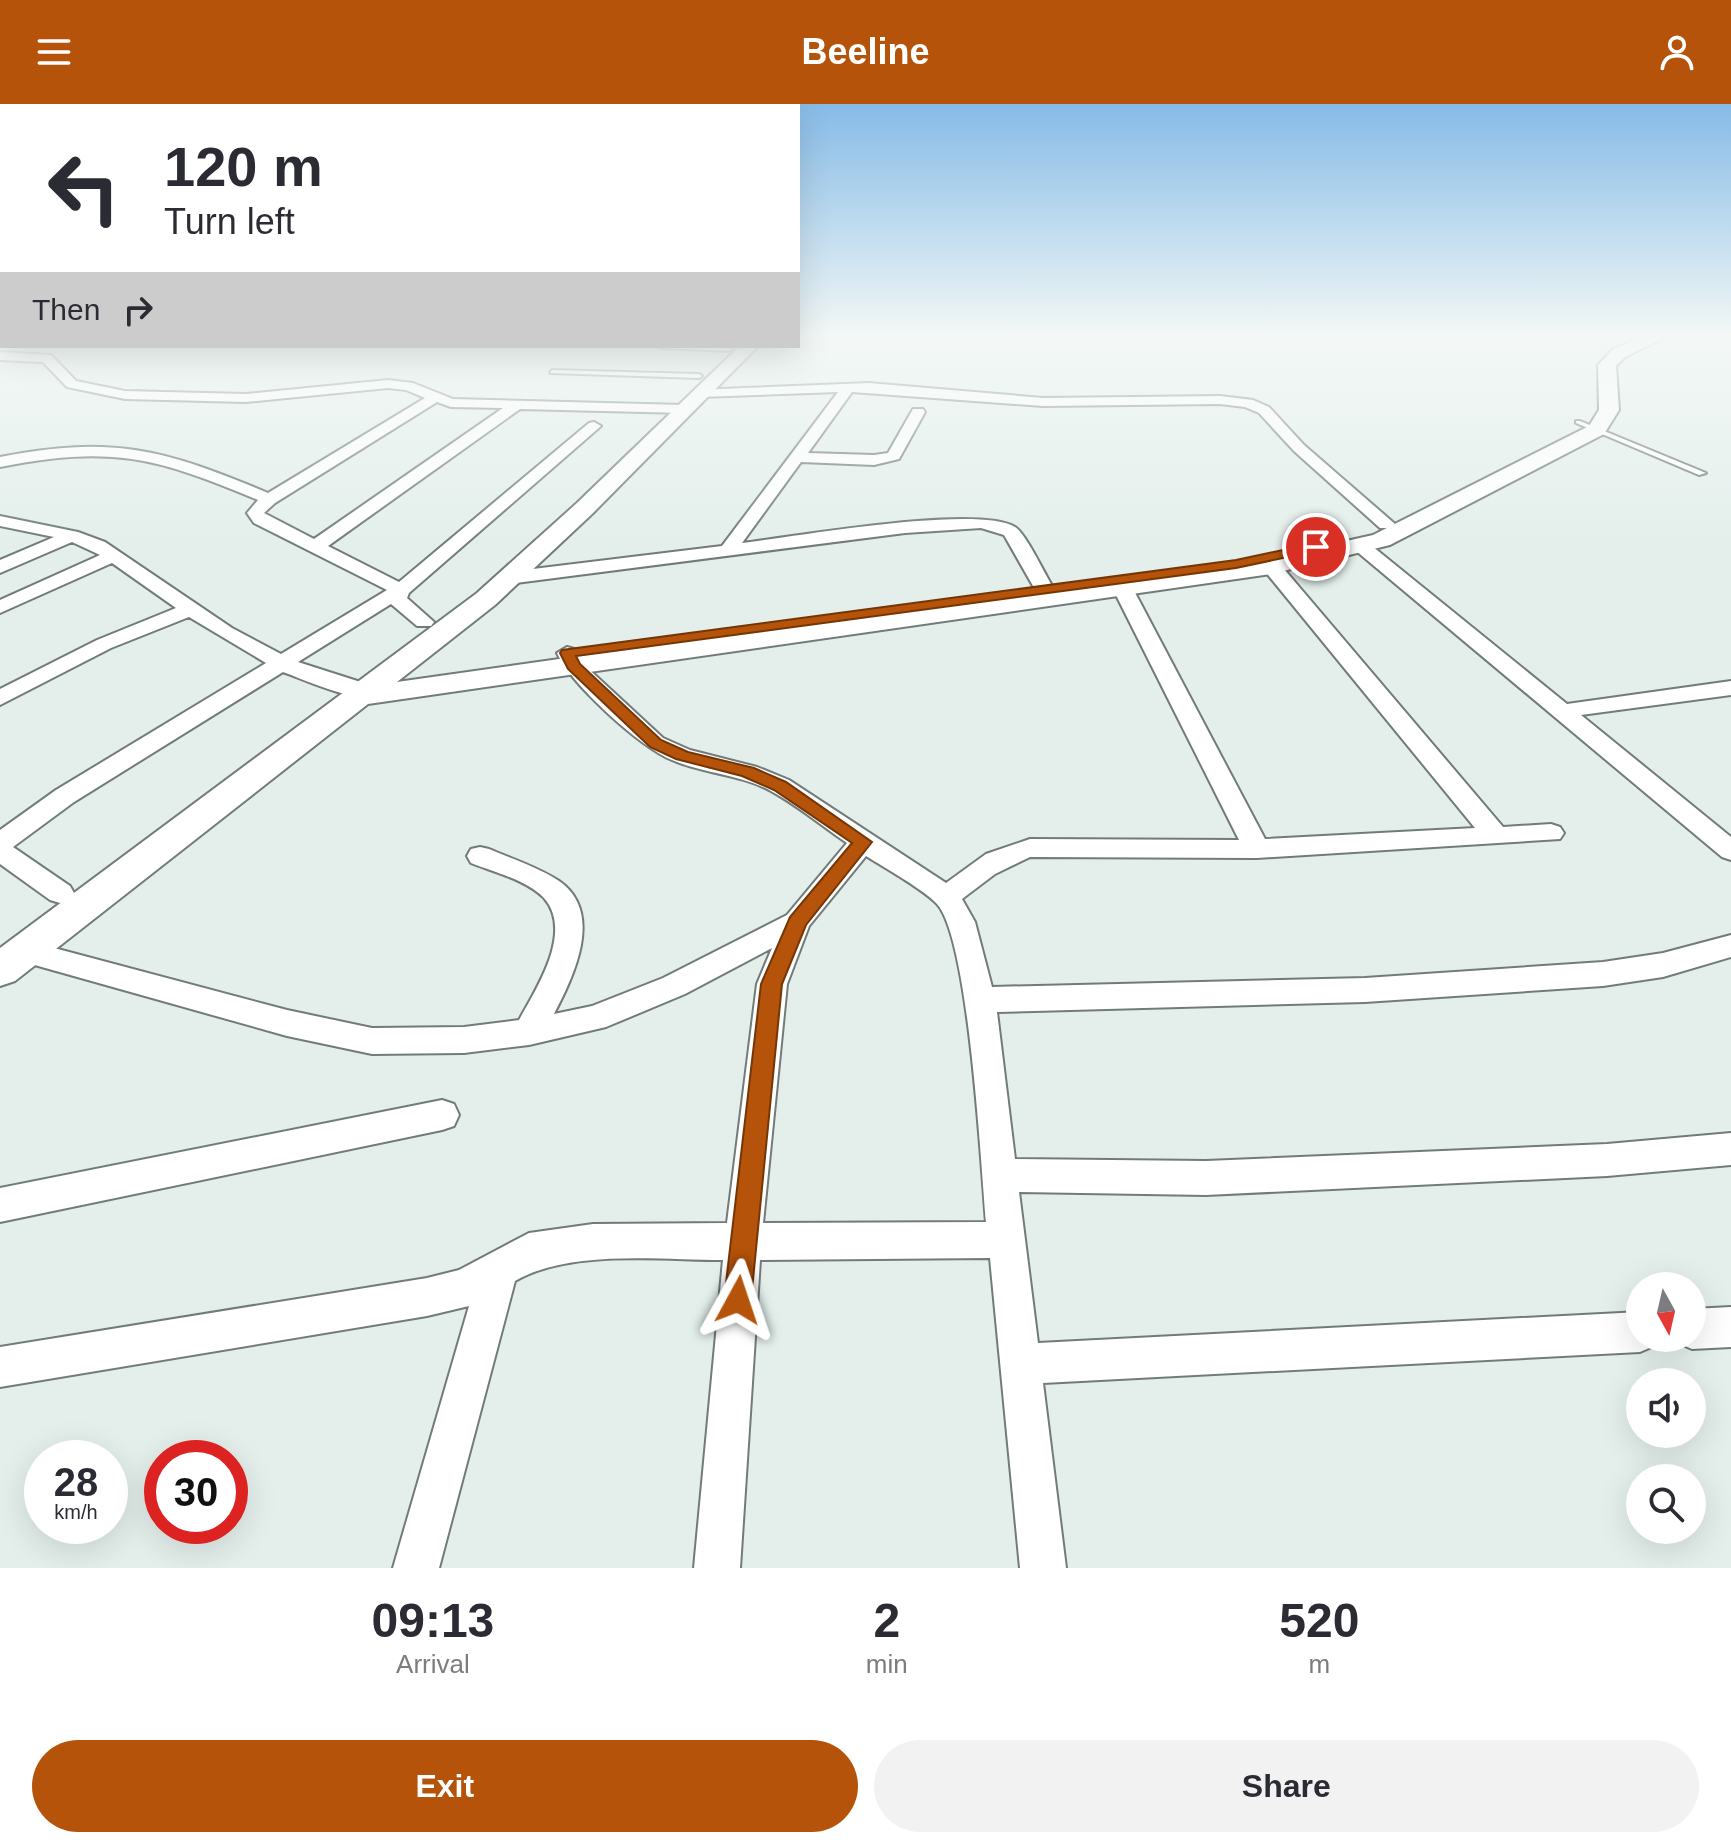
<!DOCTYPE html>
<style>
body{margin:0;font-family:Helvetica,sans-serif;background:#f2f2f3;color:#2b2b33;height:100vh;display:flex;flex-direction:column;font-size:30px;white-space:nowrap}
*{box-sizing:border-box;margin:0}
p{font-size:26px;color:#7c7c81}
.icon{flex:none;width:44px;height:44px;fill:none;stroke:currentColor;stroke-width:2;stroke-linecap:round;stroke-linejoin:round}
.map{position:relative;height:1464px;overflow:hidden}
.drawer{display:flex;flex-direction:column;background:#fff;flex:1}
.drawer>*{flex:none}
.banner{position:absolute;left:0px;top:0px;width:800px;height:244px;box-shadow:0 8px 32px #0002;background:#fff;color:#2b2b33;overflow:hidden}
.needle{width:52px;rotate:172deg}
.buttons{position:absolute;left:1626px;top:1168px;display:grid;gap:16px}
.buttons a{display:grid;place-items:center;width:80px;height:80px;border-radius:50%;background:#fff;box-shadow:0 8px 32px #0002;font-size:40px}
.speed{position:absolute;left:24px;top:1336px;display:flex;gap:16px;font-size:40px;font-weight:700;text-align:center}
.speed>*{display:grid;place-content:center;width:104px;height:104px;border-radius:50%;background:#fff;box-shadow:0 8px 32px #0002;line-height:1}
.speed small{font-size:20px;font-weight:400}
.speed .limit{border:12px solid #d22;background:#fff;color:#111}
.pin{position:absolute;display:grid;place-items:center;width:68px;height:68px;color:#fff;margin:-34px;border:4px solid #fff;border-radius:50%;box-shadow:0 2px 8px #0007}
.me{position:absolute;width:88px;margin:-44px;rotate:5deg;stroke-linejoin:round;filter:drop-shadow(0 0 6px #0008)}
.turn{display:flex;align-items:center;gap:28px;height:168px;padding:0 32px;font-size:36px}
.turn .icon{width:104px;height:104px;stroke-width:2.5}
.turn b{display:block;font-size:56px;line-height:68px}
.then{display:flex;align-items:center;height:76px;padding:0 32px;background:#0003;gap:16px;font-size:30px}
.eta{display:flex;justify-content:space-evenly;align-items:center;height:136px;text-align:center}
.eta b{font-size:48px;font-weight:700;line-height:56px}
.cta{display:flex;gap:16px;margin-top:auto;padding:16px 32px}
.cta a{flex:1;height:92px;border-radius:48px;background:#b45309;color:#fff;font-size:32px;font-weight:700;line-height:92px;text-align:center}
.cta a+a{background:#f2f2f3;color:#2b2b33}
header{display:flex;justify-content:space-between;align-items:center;height:104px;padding:0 32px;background:#b45309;color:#fff;font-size:36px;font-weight:700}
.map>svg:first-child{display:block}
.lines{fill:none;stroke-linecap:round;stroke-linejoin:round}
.lane-casing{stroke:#727b79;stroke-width:4}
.street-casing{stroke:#727b79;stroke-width:4}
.secondary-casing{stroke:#727b79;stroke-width:4}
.lane{fill:#fff;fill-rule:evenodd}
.street{fill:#fff;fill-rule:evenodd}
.secondary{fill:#fff;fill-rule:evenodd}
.route{fill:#b45309;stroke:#753606;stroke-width:2}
</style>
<header><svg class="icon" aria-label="menu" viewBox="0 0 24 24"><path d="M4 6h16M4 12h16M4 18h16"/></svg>Beeline<svg class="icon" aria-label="person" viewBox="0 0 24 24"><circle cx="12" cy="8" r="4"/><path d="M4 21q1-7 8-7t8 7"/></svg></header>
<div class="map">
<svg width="1731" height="1464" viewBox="0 0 1731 1464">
<rect width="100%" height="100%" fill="#e4efec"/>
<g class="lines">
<defs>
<g id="lane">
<polygon points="657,242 699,242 731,245 728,247 660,244"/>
<polygon points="552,266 699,270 702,272 699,274 550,269"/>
<polygon points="1576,317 1580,317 1706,369 1699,371 1576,319"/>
</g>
<g id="street">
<path d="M 0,248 L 51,251 L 76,277 L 125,287 L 246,290 L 388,276 L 413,279 L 453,295 L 684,301 L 691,305 L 684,309 L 520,305 L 328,442 L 399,478 L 589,319 L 594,318 L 601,322 L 409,489 L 407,494 L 434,518 L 431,522 L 417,522 L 391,500 L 298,558 L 373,582 L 376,587 L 373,592 C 350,597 305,576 283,568 L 74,698 L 13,743 L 70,782 L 74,789 L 70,796 L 60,799 L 50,796 L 0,760 L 0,726 L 56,686 L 266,559 L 189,513 L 111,544 L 0,601 L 0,585 L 97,536 L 176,504 L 112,459 L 0,509 L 0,496 L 100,451 L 72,438 L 0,469 L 0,456 L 54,433 L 0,422 L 0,412 L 78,428 L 105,438 L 232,524 L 281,550 L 387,486 L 254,419 L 247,409 L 258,396 C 155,353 112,341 0,363 L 0,353 C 113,331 163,345 268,389 L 425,294 L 406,286 L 388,284 L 246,298 L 125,295 L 67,283 L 43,258 L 0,256 ZM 437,298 L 451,303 L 503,304 L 314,435 L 264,409 L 275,399 Z"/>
<path d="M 869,279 L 1043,294 L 1220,292 L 1253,296 L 1269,303 L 1304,341 L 1395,420 L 1392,424 L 1380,424 L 1294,347 L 1259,309 L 1245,303 L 1220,300 L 1043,302 L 852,288 L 808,349 L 874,351 L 888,349 L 913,305 L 923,305 L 925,308 L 899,355 L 874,361 L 801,358 L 742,439 C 793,433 978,400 1015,423 C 1027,431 1045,471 1054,485 L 1051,489 L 1037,489 L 1004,431 L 981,424 L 905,429 L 508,480 L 499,474 L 508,468 L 722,442 L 838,288 L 700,293 L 693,289 L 695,286 Z"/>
<polygon points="1361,437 1367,438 1567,600 1731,577 1731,591 1581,611 1731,733 1731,756 1722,753 1355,446 1352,442 1355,438"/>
<path d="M 1271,456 L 1278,458 L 1503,723 L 1551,720 L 1560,723 L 1564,729 L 1560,735 L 1257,754 L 1030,753 L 995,770 L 962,795 L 975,818 L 992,883 L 1365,874 L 1603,858 L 1663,849 L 1731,831 L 1731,853 L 1663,873 L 1603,882 L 1365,898 L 997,908 L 1015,1055 L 1206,1057 L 1607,1040 L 1731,1029 L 1731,1061 L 1607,1072 L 1206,1091 L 1019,1088 L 1038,1239 L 1640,1208 L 1640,1234 L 1657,1234 L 1654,1242 L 1640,1248 L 1043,1279 L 1066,1464 L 1020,1464 L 990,1154 L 760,1156 L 740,1464 L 694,1464 L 723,1156 C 660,1156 570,1145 515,1177 L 439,1464 L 393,1464 L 469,1202 L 427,1212 L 0,1283 L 0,1243 L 427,1174 L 459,1166 L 529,1129 L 593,1120 L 727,1119 L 757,880 L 772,844 L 685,890 L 606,923 L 529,941 L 464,949 L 372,950 L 287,932 L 24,858 L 14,855 L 9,847 L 14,839 L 24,836 L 287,906 L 372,924 L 464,923 L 519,916 C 536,885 574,828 544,794 C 527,776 493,768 471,759 L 467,752 L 471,745 L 480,743 L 489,745 C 512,755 538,763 559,777 C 605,809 573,873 554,910 L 592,902 L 663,874 L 787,811 L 847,739 C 822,722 798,702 771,687 C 740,670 704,670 672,656 C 641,644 570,579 557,549 L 567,543 L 574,545 L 582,559 L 663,634 L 690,646 L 757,663 L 789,676 L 946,779 L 986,750 L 1030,735 L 1239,736 L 1112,483 L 1122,477 L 1132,483 L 1265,735 L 1475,724 L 1264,466 L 1262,462 ZM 866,752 C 885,764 923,785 937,800 C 969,835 981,1061 986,1118 L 763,1119 L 787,880 L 809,822 Z"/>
<polygon points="442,996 454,1000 459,1011 454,1022 442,1026 0,1118 0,1084"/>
<polygon points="1731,1203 1731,1243 1692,1245 1678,1239 1676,1234 1692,1234 1692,1205"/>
</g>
<polygon id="secondary" points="1640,234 1663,234 1625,253 1616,262 1619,306 1604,330 1390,441 1271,470 368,600 15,877 0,882 0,844 477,489 577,399 740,242 758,242 593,409 495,501 397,578 1271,454 1373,431 1589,322 1599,306 1598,261 1613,245"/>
</defs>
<use href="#lane" class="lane-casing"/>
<use href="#street" class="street-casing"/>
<use href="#secondary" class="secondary-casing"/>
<use href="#lane" class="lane"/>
<use href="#street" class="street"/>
<use href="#secondary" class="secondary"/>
</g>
<linearGradient id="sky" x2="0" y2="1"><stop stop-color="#86bbe7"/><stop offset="0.53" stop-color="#f3f8f6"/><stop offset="1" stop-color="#f3f8f6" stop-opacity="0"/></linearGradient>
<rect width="1731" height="439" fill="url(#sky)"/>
<polygon class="route" points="1316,439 1322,443 1321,446 1236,464 576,552 580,560 661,636 688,648 754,664 786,678 872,738 806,821 782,880 751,1196 747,1206 738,1210 728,1206 724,1196 761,880 790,813 852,739 774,686 742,672 676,655 650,643 568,565 560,549 562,546 1236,456"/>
</svg>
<div class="buttons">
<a><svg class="needle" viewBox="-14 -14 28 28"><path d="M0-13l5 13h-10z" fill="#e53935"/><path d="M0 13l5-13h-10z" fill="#7c7c81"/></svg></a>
<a><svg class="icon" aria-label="sound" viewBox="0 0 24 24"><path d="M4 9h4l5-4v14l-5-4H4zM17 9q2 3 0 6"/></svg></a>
<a><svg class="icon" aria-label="search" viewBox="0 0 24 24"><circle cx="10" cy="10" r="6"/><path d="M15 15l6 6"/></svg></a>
</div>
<div class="speed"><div>28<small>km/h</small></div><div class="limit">30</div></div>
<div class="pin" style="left:1316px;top:443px;background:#d93025"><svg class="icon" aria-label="arrive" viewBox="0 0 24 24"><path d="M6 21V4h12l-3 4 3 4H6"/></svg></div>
<svg class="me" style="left:738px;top:1196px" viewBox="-20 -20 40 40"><path d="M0-17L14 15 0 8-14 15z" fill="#b45309" stroke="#fff" stroke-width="4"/></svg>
<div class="banner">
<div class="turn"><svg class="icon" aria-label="left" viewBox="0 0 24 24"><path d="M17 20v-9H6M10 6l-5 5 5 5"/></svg><div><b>120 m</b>Turn left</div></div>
<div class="then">Then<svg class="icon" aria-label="right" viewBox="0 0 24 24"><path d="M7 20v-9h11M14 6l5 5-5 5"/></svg></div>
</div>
</div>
<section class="drawer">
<div class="eta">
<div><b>09:13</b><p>Arrival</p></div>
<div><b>2</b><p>min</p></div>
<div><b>520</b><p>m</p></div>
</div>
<div class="cta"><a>Exit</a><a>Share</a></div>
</section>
